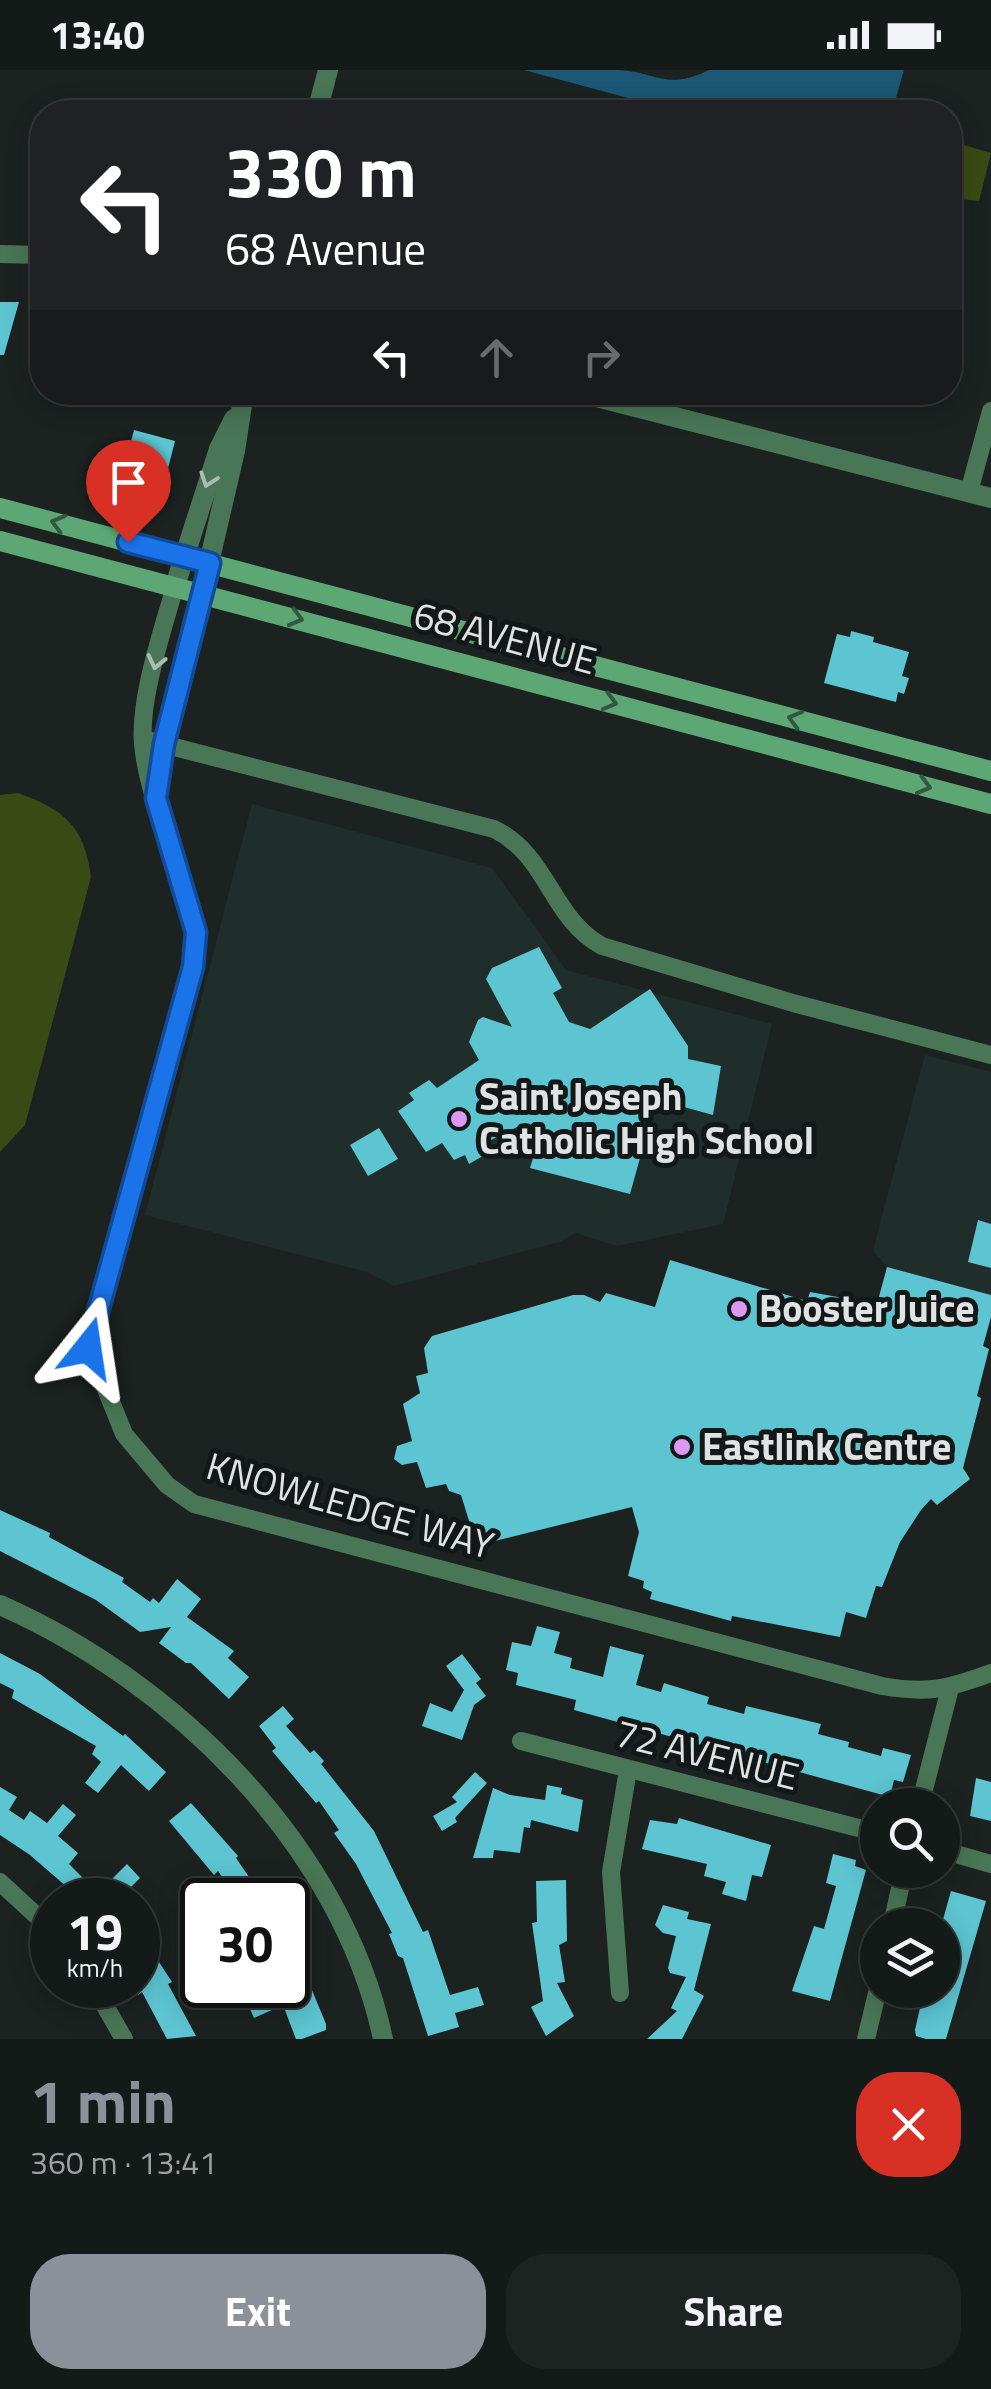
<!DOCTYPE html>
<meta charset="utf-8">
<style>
body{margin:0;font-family:"Titillium Web",sans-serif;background:#1d2321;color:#f1f3f6;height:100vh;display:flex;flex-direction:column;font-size:38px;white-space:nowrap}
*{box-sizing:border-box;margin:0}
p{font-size:32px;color:#9da1a2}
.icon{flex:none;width:55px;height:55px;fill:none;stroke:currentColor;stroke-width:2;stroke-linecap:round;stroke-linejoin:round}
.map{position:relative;height:1969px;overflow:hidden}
.sheet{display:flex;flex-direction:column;background:#141a18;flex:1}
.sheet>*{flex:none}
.top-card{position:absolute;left:30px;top:30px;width:932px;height:305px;border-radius:40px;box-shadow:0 5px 25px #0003,0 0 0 2px #333837;background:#202124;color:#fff;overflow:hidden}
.controls{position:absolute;left:860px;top:1718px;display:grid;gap:20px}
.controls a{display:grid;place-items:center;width:100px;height:100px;border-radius:50%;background:#141a18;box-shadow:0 5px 25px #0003,0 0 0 2px #333837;font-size:50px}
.speed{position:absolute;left:30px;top:1808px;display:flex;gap:20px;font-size:50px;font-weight:700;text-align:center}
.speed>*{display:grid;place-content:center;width:130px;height:130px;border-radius:50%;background:#141a18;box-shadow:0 5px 25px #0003,0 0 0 2px #333837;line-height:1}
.speed small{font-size:25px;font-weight:400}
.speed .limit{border:5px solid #111;border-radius:15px;background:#fff;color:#111}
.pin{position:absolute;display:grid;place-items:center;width:85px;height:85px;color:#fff;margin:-102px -42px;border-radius:50% 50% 50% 0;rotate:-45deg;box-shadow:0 0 10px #0007}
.pin .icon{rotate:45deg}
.me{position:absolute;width:110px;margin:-55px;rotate:15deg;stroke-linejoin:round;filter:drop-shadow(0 0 8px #0008)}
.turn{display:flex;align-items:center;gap:35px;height:210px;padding:0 30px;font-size:45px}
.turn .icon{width:130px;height:130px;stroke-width:2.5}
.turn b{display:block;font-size:70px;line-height:85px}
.lanes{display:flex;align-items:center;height:95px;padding:0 30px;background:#0003;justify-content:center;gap:50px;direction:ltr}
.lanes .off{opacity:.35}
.round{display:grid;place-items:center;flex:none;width:105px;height:105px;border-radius:40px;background:#1d2321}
.summary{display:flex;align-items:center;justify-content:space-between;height:170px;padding:0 30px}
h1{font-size:60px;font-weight:700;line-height:75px;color:#8c9099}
.button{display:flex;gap:20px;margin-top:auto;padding:20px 30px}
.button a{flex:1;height:115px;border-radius:40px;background:#8c9099;color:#fff;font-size:40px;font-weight:700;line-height:115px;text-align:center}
.button a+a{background:#1d2321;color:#f1f3f6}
.status{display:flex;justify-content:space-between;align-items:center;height:70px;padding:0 50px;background:#141a18;direction:ltr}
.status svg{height:28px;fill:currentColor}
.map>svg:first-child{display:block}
.built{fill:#202e2b}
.green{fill:#394a14}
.water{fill:#1c5775}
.building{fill:#5dc4d2}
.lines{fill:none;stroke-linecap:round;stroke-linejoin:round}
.minor{stroke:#497656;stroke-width:18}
.tertiary{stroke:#497656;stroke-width:20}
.secondary{stroke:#5ca774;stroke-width:20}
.oneway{stroke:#aabdb1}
.oneway2{stroke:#335841}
.route-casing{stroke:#114b97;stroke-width:25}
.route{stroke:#1a73e8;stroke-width:18}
.poi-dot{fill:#dc99f4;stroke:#121817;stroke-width:4}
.labels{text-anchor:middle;stroke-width:10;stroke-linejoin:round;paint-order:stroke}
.street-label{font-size:38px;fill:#dfe3e2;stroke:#121817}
.poi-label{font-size:38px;font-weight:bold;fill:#dfe3e2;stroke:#121817;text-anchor:start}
</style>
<div class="status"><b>13:40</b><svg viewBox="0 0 49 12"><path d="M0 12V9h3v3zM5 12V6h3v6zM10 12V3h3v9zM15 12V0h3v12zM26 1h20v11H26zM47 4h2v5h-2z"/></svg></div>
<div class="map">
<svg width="991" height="1969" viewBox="0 0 991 1969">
<rect width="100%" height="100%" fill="#1b2220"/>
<g class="built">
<polygon points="252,734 492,798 566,900 772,954 723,1154 617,1176 576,1163 559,1172 394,1216 367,1202 145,1145"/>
<polygon points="925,985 991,1002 991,1225 887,1197 873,1180"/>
</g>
<g class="green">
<polygon points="950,71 991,83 979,131 959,129 950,120"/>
<path d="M 18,723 C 64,740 84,755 91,807 L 25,1055 L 0,1082 L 0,725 Z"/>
</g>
<path class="water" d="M 524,0 C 555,0 587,0 618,0 C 658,2 666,21 709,0 L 904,0 L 892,42 L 680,42 Z"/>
<g class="building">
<polygon points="0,232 19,232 4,285 0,285"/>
<polygon points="134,360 175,371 163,418 149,426 119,418"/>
<polygon points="851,561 874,567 873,572 909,582 902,606 909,608 904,624 898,622 896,632 824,613 837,564 850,567"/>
<polygon points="539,877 562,918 553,923 569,952 590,959 650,919 688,976 688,989 721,996 713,1045 673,1034 655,1034 630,1124 530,1098 542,1058 525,1053 489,1071 495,1079 469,1094 465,1085 454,1090 442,1073 426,1082 398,1041 414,1030 409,1023 429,1010 437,1018 479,990 469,972 478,950 483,947 512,957 486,909 492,898"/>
<polygon points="379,1058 398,1089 368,1106 350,1075"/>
<polygon points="978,1150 991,1154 991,1198 968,1192"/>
<polygon points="670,1190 807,1231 810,1222 877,1234 887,1197 991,1225 991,1247 983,1276 989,1279 977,1326 981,1328 963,1398 970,1409 937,1435 931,1429 921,1440 900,1472 882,1517 876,1516 866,1548 846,1542 840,1567 732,1546 731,1551 650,1529 652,1522 643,1518 644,1511 628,1506 639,1462 632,1437 483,1474 474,1467 461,1425 449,1421 446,1414 426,1418 417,1392 402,1395 394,1389 397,1376 412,1371 403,1334 420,1323 416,1306 428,1303 424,1278 432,1266 573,1225 584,1225 600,1232 606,1223 655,1237"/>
<polygon points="0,1440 50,1463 49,1467 124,1508 122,1512 150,1532 153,1528 159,1533 177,1509 201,1529 187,1547 234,1581 228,1588 249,1607 229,1629 191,1593 186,1593 159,1573 171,1557 140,1562 96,1530 0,1481"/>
<polygon points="537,1556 560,1562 554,1583 572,1588 570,1598 603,1607 610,1576 644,1585 636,1615 661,1622 664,1613 709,1627 707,1634 744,1644 746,1636 821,1654 818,1664 849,1672 848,1677 881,1686 883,1678 911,1685 903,1712 894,1710 890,1727 574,1640 576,1630 516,1615 518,1603 506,1600 512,1572 531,1576"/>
<polygon points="0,1583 40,1604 123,1666 125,1664 166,1702 149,1721 121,1695 98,1723 85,1713 101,1692 92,1684 96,1676 12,1628 14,1620 0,1613"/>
<polygon points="462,1584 481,1609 476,1613 486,1626 474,1635 462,1670 422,1656 430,1633 452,1642 464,1620 446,1596"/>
<polygon points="283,1636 294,1649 286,1656 310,1683 314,1680 324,1691 321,1694 374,1761 423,1862 428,1860 450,1925 478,1917 484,1935 455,1943 459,1957 428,1966 403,1888 398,1886 389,1864 392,1863 356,1794 334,1763 339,1760 319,1731 316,1733 272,1681 276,1678 259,1656"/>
<polygon points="475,1702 487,1713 455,1748 457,1752 442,1761 433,1746 457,1732 452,1727"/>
<polygon points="976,1708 991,1712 991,1751 970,1746"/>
<polygon points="547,1715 562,1718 561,1724 583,1730 578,1762 531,1750 530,1758 524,1757 520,1783 494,1780 493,1788 473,1788 493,1718 510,1725 545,1730"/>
<polygon points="0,1717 17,1727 9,1740 24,1750 30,1741 47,1753 63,1734 76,1745 58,1766 78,1783 69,1794 87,1812 93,1806 104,1817 127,1794 140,1808 118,1830 68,1830 75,1824 30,1785 0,1765"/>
<polygon points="191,1733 238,1786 236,1788 265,1830 238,1830 218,1801 214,1805 169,1751"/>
<polygon points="679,1748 771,1775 762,1807 752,1805 746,1831 722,1824 726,1812 704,1806 707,1794 642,1779 650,1750 677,1754"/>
<polygon points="833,1784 856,1790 855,1796 866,1800 830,1931 792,1921 814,1856 824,1859 836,1816 826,1813"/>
<polygon points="566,1810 567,1871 559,1875 565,1912 557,1913 574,1946 546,1966 531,1937 543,1931 532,1853 537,1852 536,1811"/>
<polygon points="951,1821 986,1831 946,1969 926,1969 916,1966 915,1960 924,1920 936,1923 942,1920 942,1853"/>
<polygon points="663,1835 689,1842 687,1849 711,1854 694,1920 704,1926 682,1969 647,1969 677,1941 671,1938 686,1907 670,1903 668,1898 676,1866 663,1863 655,1855"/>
<polygon points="288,1862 326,1954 326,1960 302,1969 296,1969 283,1935 254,1948 247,1932 269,1921 266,1915 288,1915"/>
<polygon points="146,1872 172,1912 168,1914 196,1966 167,1969 142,1922 138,1925 138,1877"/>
</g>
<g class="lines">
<g class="minor">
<polyline points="0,184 42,185"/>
<polyline points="969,422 991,341"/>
<path d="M 175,516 C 163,560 139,628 143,674 C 150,750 201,819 193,897 L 89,1277 L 124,1364 L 167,1415 L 194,1434 L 882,1616 C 928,1624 948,1619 991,1603"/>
<path d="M 143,669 L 494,759 C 549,786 550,847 602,876 L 793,933 L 991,985"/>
<polyline points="157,722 164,674 202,523"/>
<polyline points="521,1671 878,1763"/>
<polyline points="920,1735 950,1618"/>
<polyline points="942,1780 991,1794"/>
<polyline points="0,1812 52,1860"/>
<polyline points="892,1855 904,1800"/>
<polyline points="93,1915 124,1969"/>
<polyline points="620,1923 611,1802 628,1700"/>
<polyline points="866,1969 878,1919"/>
</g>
<g class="tertiary">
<polyline points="317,42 328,0"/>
<polyline points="577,322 991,428"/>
<polyline points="175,516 219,379 234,349"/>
<polyline points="202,523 235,381 244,322"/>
<path d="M 0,1535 C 175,1612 342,1776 383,1969"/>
</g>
<g class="secondary">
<polyline points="0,438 991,701"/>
<polyline points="0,471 991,734"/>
</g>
</g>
<defs><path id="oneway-chevron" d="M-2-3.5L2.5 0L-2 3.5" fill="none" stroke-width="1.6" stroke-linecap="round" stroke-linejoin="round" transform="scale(2.5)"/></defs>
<g class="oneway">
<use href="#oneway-chevron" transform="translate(208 410) rotate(109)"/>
<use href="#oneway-chevron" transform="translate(156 592) rotate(103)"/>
</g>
<g class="oneway2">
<use href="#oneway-chevron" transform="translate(58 453) rotate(-165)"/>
<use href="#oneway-chevron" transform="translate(296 548) rotate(15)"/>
<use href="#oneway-chevron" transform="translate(610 632) rotate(15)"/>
<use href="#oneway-chevron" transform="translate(795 649) rotate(-165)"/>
<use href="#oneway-chevron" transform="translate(924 716) rotate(15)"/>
</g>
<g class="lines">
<defs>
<polyline id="route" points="88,1278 193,897 196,862 156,728 164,674 210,493 128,472"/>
</defs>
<use href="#route" class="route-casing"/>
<use href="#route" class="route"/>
</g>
<g class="poi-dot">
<circle cx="459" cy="1049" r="10"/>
<circle cx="739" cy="1239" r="10"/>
<circle cx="682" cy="1377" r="10"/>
</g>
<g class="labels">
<g class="street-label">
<text transform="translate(505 568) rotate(15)" y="13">68 AVENUE</text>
<text transform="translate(350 1436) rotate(16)" y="13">KNOWLEDGE WAY</text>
<text transform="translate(707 1685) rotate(14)" y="13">72 AVENUE</text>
</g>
<g class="poi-label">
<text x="479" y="1040">Saint Joseph<tspan x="479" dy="44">Catholic High School</tspan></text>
<text x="759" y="1252">Booster Juice</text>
<text x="702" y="1390">Eastlink Centre</text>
</g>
</g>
</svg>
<div class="controls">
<a><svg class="icon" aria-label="search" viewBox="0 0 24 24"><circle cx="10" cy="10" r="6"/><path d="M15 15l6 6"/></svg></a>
<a><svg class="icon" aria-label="layers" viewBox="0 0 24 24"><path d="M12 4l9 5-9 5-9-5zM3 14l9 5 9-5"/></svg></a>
</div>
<div class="speed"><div>19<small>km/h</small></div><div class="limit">30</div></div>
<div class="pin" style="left:128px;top:472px;background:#d93025"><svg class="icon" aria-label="arrive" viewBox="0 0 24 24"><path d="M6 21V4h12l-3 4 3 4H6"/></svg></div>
<svg class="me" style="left:88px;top:1278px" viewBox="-20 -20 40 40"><path d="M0-17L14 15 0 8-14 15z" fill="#1a73e8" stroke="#fff" stroke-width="4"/></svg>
<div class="top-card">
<div class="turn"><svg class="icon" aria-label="left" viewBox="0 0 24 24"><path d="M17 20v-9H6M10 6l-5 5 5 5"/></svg><div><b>330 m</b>68 Avenue</div></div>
<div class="lanes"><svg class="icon" aria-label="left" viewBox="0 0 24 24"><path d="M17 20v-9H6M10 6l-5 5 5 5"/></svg><svg class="icon off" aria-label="ahead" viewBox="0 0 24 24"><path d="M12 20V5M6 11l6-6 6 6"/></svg><svg class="icon off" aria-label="right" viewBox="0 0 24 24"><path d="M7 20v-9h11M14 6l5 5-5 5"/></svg></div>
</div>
</div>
<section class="sheet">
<div class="summary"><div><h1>1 min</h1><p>360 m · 13:41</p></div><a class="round" style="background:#d93025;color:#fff"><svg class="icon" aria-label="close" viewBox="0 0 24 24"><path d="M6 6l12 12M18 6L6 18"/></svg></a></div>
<div class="button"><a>Exit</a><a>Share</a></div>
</section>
